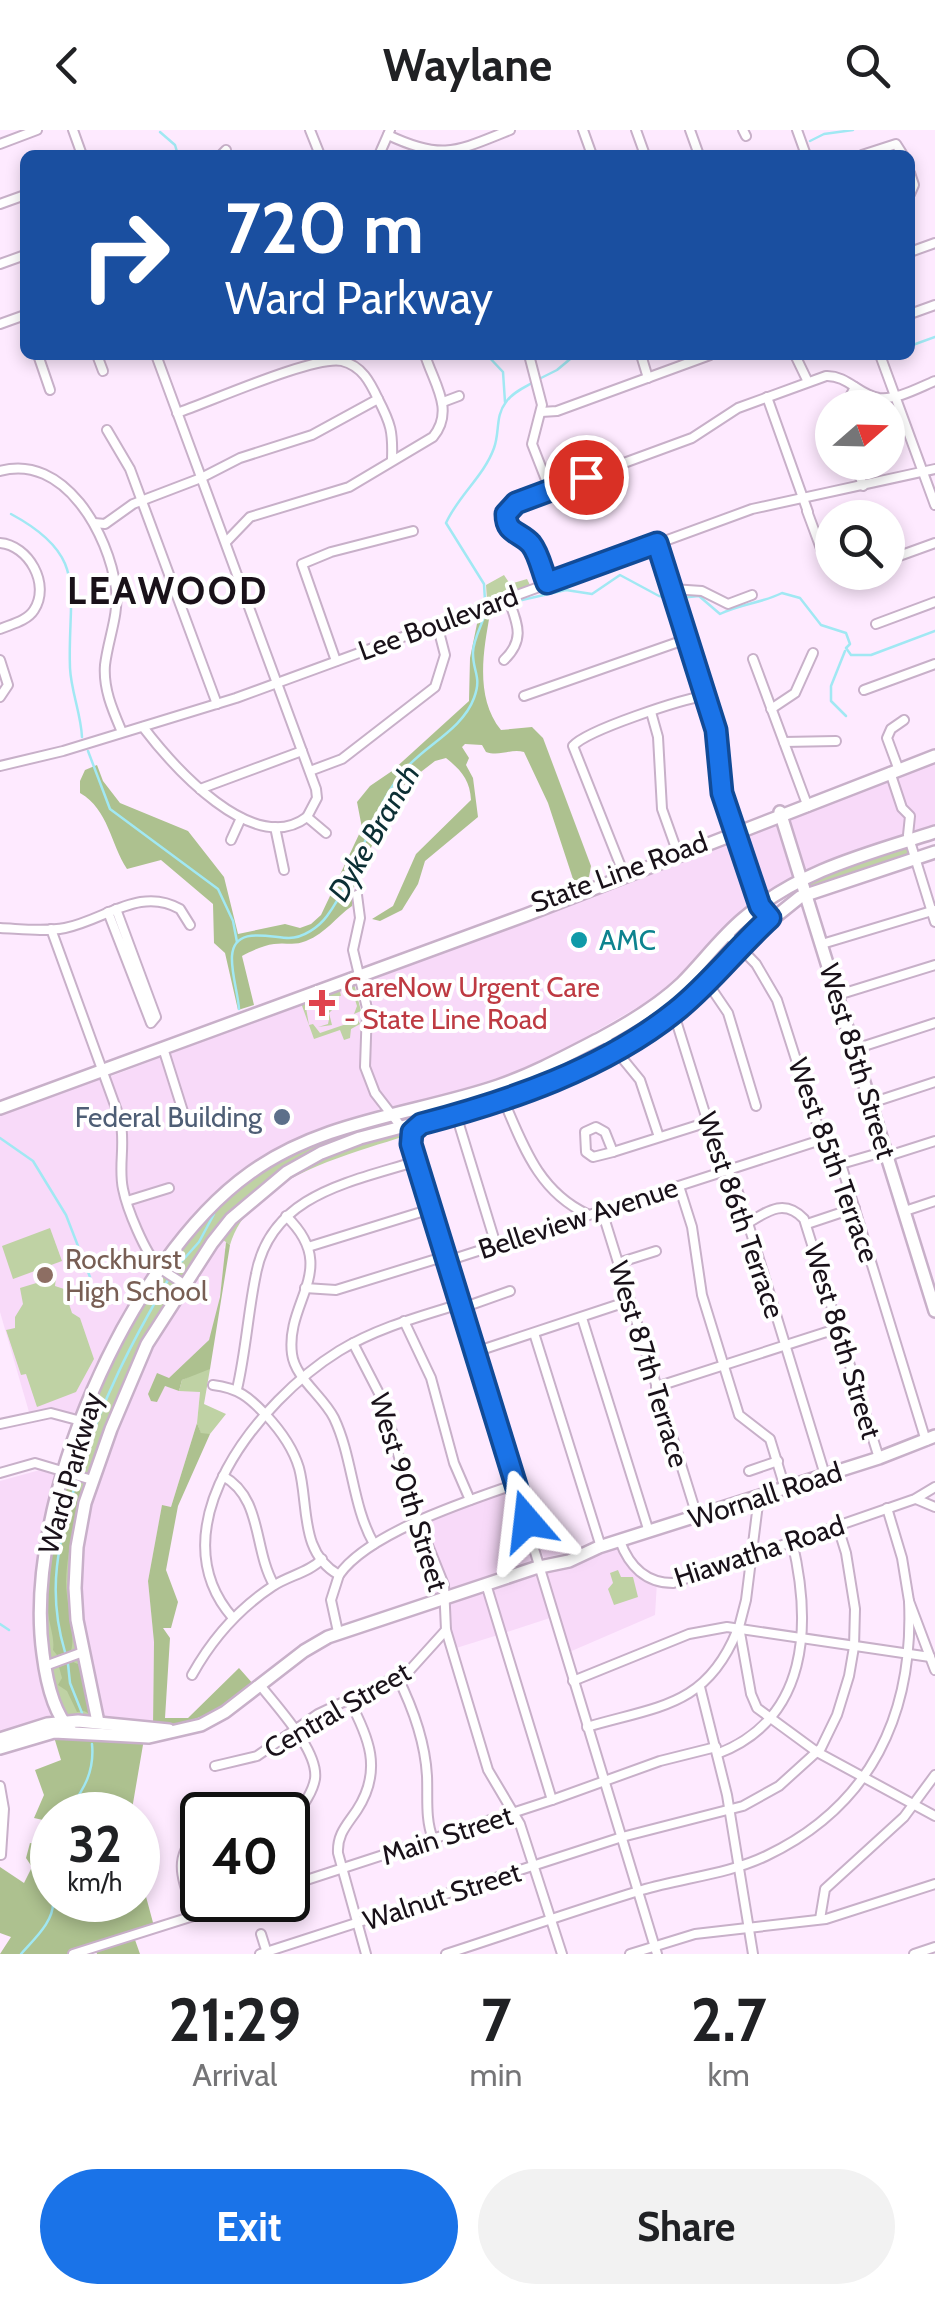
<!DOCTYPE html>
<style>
body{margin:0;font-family:Cabin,sans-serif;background:#f2f2f2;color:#202124;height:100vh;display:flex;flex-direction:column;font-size:38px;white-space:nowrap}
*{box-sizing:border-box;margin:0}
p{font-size:32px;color:#757577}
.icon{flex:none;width:55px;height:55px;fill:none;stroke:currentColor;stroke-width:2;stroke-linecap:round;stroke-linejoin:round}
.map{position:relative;height:1824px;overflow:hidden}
.sheet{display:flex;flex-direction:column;background:#fff;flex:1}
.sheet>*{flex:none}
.hud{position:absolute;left:20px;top:20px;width:895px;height:210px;border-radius:15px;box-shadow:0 5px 15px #0003;background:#1a4fa0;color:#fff;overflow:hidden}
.needle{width:65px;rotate:70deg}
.buttons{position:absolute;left:815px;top:260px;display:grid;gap:20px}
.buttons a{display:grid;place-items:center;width:90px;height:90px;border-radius:50%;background:#fff;box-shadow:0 5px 15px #0003;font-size:50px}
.speed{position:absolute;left:30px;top:1662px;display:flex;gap:20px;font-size:50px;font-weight:700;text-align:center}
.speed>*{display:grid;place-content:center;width:130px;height:130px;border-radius:50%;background:#fff;box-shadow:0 5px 15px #0003;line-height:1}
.speed small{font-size:25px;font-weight:400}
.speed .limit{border:5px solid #111;border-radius:15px;background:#fff;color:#111}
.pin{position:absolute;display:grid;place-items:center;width:85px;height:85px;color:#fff;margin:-42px;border:5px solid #fff;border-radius:50%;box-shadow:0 2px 10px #0007}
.me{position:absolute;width:110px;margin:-55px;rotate:343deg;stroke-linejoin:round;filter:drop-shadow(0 0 8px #0008)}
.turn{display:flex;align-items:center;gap:35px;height:210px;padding:0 40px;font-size:45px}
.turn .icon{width:130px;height:130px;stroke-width:2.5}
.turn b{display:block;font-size:70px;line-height:85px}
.eta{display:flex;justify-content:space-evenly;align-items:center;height:170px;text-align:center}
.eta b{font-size:60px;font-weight:700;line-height:70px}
.cta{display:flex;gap:20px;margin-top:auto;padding:20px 40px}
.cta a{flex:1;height:115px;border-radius:60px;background:#1a73e8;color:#fff;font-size:40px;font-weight:700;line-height:115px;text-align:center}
.cta a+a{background:#f2f2f2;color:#202124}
header{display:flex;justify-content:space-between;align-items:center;height:130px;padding:0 40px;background:#fff;font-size:45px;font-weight:700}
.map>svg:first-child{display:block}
.built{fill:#f8daf9}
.green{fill:#bfd2a4}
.forest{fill:#adc18f}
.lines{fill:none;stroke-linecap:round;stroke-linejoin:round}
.stream{stroke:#a1e8f3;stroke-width:2.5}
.minor-casing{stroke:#c8b0c9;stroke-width:12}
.major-casing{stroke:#c8b0c9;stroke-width:16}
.minor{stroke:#fff;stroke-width:8}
.major{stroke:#fff;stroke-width:11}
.route-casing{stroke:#114b97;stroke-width:25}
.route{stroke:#1a73e8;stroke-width:18}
.culture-dot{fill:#0f9aa8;stroke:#fff;stroke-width:4}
.health-dot{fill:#e0444e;stroke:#fff;stroke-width:4}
.service-dot{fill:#5c6f8a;stroke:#fff;stroke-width:4}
.education-dot{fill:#8d6e63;stroke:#fff;stroke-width:4}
.labels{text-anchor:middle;stroke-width:8;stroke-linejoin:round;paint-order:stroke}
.street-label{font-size:28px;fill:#191119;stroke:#fff}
.culture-label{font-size:28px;fill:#0d838f;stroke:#fff;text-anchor:start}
.health-label{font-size:28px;fill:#be3a42;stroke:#fff;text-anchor:start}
.service-label{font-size:28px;fill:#4e5e75;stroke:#fff;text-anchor:end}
.education-label{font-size:28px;fill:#785e54;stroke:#fff;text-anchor:start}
.water-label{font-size:30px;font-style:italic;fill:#0b2f34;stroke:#fff}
.district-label{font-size:38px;font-weight:bold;letter-spacing:2.5px;fill:#191119;stroke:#fff}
</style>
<header><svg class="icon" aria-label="back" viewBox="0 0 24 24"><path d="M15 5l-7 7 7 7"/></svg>Waylane<svg class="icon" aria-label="search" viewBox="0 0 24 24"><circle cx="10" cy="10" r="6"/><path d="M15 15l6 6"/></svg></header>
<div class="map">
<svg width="935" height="1824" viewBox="0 0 935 1824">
<rect width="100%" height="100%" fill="#feeaff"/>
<g class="built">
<polygon points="935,629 935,699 804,743 788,689"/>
<polygon points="778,693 795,747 766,768 761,768 741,708"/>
<polygon points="734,707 757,772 655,867 560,922 507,945 394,980 379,962 371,940 369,916 373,874 366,850"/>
<polygon points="352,855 360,877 360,941 379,979 160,1131 153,1125 128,1064 124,1045 125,993 109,947"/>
<polygon points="100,949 119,994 121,1059 156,1137 112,1207 108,1225 78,1286 55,1280 29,1282 0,1182 0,983"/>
<polygon points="219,1107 226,1112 224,1118 227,1120 216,1191 209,1210 165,1256 180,1261 200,1261 197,1293 171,1377 162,1376 148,1451 154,1512 153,1596 108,1589 103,1584 96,1561 78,1484 82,1401 108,1312 147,1222"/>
<polygon points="40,1340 58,1346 39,1427 35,1467 37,1521 51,1584 48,1588 0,1604 0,1351"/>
<polygon points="513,1358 533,1432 448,1460 423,1393"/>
<polygon points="565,1402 571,1421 544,1428 537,1410"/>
<polygon points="618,1416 628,1434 657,1452 655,1485 567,1523 545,1440"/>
<polygon points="532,1445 540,1448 553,1487 504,1503 491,1459"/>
<polygon points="483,1461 498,1505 453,1519 448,1496 448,1471"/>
</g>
<g class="green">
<polygon points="504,445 510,454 527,449 530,455 487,470 486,455"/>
<polygon points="907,714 912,724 808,758 807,746"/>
<polygon points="727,809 734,818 675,876 672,866"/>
<polygon points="354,853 361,881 354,884 357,876 352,860 340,861 341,866 333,866 336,876 329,883 332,895 318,897 328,894 329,889 324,883 317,883 330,876 326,867 314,872 315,875 312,869"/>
<polygon points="305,872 309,895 313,894 320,903 358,890 360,894 351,899 350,908 344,910 340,900 314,909 301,873"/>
<path d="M 389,988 L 388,996 L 270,1051 L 183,1149 L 166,1138 C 227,1046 289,1022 389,988 Z"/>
<path d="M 399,1002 L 405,1006 C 348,1025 249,1048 230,1115 L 219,1107 L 287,1045 L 335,1021 Z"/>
<polygon points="50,1098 62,1131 13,1149 2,1116"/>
<path d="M 163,1142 L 180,1154 L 90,1344 L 72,1339 C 78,1273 127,1197 163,1142 Z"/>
<polygon points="56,1147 55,1156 64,1159 72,1183 80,1188 94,1229 76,1262 37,1277 26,1244 21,1245 6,1200 15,1198 15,1187 23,1174 20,1158"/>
<polygon points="204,1239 210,1239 204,1274 226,1284 210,1304 201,1304 197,1293 200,1262 179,1261 182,1250"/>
<polygon points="69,1348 87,1353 83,1375 79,1520 50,1530 43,1445"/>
<polygon points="618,1440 621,1447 633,1447 638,1467 614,1475 608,1459 613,1453 610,1443"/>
<polygon points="79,1526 95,1587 63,1588 49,1538"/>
</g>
<g class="forest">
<path d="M 479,484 L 490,484 C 483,522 475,568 501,600 L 532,597 L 543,608 L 591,736 L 589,747 L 578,752 L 573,749 L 548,673 L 524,622 C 511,618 500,627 486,622 L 482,615 L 465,614 L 462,617 L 469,628 L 466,635 L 473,648 L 478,687 L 425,731 L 418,754 L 402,780 L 380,791 L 372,789 L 393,776 L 416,724 L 471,670 C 470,650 461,640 446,628 L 435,631 L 395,662 L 352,762 L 352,776 C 336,787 326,803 306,811 C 294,816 286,812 274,814 C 264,815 251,821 242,826 L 254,875 L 238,880 L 225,823 L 214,813 L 213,774 L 161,730 L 127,739 C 110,713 109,680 80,663 L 80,651 L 85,640 L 97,635 L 103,651 L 120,673 L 188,701 L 224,747 L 238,804 L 285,794 L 300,798 L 311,794 L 321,785 L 362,698 L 357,672 L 370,656 L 392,641 L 469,571 L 470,528 Z"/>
<polygon points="226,1112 230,1115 210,1239 182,1250 179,1261 165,1256 157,1272 151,1271 148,1264 157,1243 169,1248 209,1210 220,1167"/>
<path d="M 197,1293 L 201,1303 L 210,1304 L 178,1376 L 166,1440 L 178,1472 L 171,1498 L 163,1498 L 170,1508 L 165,1588 L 188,1588 L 239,1538 L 254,1555 C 221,1578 195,1596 153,1596 L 154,1512 L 148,1451 L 162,1375 L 171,1377 Z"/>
<path d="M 69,1350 L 81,1357 C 76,1389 67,1420 66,1452 C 66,1473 76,1503 71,1521 L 57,1525 L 53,1520 C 55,1508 49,1495 48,1481 C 46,1448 53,1380 69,1350 Z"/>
<path d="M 73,1532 L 78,1534 C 84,1551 88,1566 92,1585 L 84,1581 L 77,1582 L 67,1561 L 58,1555 L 62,1548 L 59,1537 Z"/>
<polygon points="54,1607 144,1609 131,1685 52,1685 52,1692 34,1688 44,1665 35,1640 61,1630"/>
<polygon points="52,1696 52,1770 138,1770 138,1737 155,1800 134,1807 140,1824 97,1824 94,1815 71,1824 0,1824 11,1807 0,1803 0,1737 24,1753 32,1737 26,1728 30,1713 47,1716"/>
</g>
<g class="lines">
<g class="stream">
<polyline points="160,2 175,15 178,25"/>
<polyline points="810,11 824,4 853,0"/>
<polyline points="795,25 797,22"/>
<polyline points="910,216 935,207"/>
<polyline points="487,225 503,242 505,272"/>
<polyline points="539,249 557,240 575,225"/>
<path d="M 11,384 C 91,427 67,462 70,538 C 71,561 81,584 82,607"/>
<path d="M 679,468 L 699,466 L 720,484 C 740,474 762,473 782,463 L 800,468 L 821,495 L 846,503 L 850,514 L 846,518 L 851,525 L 871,525 L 935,501"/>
<path d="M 485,471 L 484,454 L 446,393 C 458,366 484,346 494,318 C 500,302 495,286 506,272 C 512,263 523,258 532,253"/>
<polyline points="513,472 566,460 592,464 620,445 659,466 670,468"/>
<polyline points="845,521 831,556 831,571 846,586"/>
<polyline points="88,621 110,679 218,759 233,791 237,812"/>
<path d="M 239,879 C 238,863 231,843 232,826 C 234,795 271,808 289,808 C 303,808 319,797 327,786 C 359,742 368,687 401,644 C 421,617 462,601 474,568 C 482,547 473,542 473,524 C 472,511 483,493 486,481 L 506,474"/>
<polyline points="318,886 319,886"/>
<polyline points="0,1008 33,1031 66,1085 90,1147"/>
<polyline points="174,1140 199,1112 214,1084"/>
<path d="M 80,1340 C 102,1270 131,1213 168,1150"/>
<polyline points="0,1494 9,1500"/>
<path d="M 65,1522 C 46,1459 59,1413 76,1352"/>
<polyline points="68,1534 70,1553 82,1583"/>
<path d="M 66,1685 C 82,1661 95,1644 92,1614"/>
<polyline points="52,1743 52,1766"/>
<path d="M 21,1824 C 34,1809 55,1791 53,1770"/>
</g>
<defs>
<g id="minor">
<polyline points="73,0 82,25"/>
<polyline points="310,0 320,25"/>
<polyline points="583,0 592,25"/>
<polyline points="636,0 645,25"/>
<polyline points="690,0 699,25"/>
<polyline points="743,0 746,6"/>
<polyline points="797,0 806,25"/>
<path d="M 388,5 C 443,31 457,21 510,0"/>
<polyline points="0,14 37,0"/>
<polyline points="221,25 226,20"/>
<polyline points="379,25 390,0"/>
<polyline points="862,25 896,14 903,25"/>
<polyline points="910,43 914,55 910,64"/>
<polyline points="0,74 25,65"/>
<polyline points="910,122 935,113"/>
<polyline points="0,134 25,125"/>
<polyline points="910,184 935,175"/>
<polyline points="0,194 25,185"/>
<polyline points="38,225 50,260"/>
<polyline points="97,225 103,241"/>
<polyline points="156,225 316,659 317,668 307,687"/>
<polyline points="529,225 542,275 532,314 550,360"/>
<polyline points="641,225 648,248"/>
<polyline points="795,225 808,252"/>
<polyline points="880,225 935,375"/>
<polyline points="767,267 808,382"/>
<polyline points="443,272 459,266"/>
<polyline points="844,278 855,257"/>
<polyline points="541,282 557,281 710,225"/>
<path d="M 177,283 C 210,272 314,225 342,231 C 362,236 370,252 378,269 C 391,294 393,302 392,329"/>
<polyline points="107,300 130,339 217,574"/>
<polyline points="855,332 863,356"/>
<path d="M 0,341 C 64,323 109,404 116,459 C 119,485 108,509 105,535 C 103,559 113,581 122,602"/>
<polyline points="807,381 823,424 832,435"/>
<polyline points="94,393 105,394 133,374 201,348 240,328 312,305 378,269"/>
<path d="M 226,412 L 250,387 L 349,357 L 433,307 C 455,280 434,254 425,225"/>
<path d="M 0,413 C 28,415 51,454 34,480 C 27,491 12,494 0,499"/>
<polyline points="657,413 716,600 722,663 760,776 770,789"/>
<polyline points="888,430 935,413"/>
<path d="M 547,453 C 542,441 539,424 531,414 C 519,401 506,404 506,384 L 515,373 L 692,308 L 738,278 L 826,246 C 847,245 859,265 879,268 C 897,270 918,258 935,251"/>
<polyline points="672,459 702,461 728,474 752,465"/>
<polyline points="876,494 935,472"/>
<polyline points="753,529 808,677"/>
<polyline points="0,530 8,555 0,567"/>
<path d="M 504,530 C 526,509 517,493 508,468"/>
<polyline points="336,531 302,434 331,422 413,401"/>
<polyline points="864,560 935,534"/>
<polyline points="524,566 687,509"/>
<polyline points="771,579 795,563 813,523"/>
<polyline points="651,582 658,607 662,679 677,721"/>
<path d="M 143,597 C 172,635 253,728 307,687"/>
<polyline points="784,612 836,611"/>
<polyline points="897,635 887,608 891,599 904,590"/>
<polyline points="0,636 63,621 236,568 752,379 935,339"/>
<polyline points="310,641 342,629 435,557 445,525 437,494"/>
<polyline points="890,642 902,678 910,686 908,705 935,792"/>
<polyline points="200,659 302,621"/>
<polyline points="307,687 326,703"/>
<polyline points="275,697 284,740"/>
<polyline points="231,710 241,688"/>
<path d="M 625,747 L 573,616 C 587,600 682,569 705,566"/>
<polyline points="357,765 360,788 353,820 367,878 365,937 375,963 409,1007 657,1824"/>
<polyline points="108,782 151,893 156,887 116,779"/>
<path d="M 0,798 C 22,799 44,802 65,798 C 105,790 140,756 180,779 L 190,795"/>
<path d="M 51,799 L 120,989 C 126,1013 118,1036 123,1059 C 127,1079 145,1123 159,1137 C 167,1144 177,1149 185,1155"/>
<polyline points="727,804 756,834 777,870 815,989 841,1034 926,1311"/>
<polyline points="822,814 935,780"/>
<polyline points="707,852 728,883 756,976"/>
<polyline points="668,865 714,1012 736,1056 748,1093 825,1345"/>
<polyline points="838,865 935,835"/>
<polyline points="604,906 640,950 659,1007"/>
<polyline points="163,918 186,991"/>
<polyline points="855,919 935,893"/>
<path d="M 503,969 C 523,1015 538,1061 587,1084"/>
<polyline points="871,973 935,952"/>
<polyline points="454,978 496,1115"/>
<polygon points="596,997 605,1002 613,1022 593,1027 586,1022 585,1002"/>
<polyline points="613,1022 708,992"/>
<polyline points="888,1026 935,1011"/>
<polyline points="841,1034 886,1021"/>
<polyline points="679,1056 692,1097 702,1165 739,1285 770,1309 785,1358"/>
<polyline points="127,1071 169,1058"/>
<polyline points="602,1081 697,1386"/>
<polyline points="905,1081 935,1071"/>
<path d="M 286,1086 C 341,1139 285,1170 292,1224 C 295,1248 323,1266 334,1288 C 353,1328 352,1376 374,1414"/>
<path d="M 748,1093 C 769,1080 785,1069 804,1089 L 879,1328"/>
<polyline points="807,1094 855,1078"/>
<polyline points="308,1117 431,1079"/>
<polyline points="447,1131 824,1009"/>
<polyline points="618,1133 656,1121"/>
<polyline points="305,1158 336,1160 446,1126"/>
<polyline points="462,1178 510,1161"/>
<polyline points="582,1188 649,1402"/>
<polyline points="404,1191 431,1248 454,1333 470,1370"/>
<polyline points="534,1203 601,1417"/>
<polyline points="353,1213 384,1273 413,1378 444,1455 446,1500 488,1640 520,1694 562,1824"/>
<polyline points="475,1222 629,1171"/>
<path d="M 213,1255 C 238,1258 249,1267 266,1285 C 280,1300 293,1318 299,1338 C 309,1375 299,1423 339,1445 L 331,1470 L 338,1502"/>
<polyline points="656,1257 839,1198"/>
<path d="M 237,1259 C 246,1221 248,1182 256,1144 C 271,1064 351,1052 417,1031"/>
<polyline points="0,1294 51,1283 81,1291"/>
<polyline points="749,1341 778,1331"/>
<polyline points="0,1343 35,1333 92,1350"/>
<path d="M 223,1346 C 263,1368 253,1419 274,1455"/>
<polyline points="759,1366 746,1470 739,1497 751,1564 757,1578 817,1622 935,1686"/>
<polyline points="916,1369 935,1377"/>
<polyline points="887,1378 902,1428 909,1471 935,1540"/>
<path d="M 620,1411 C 629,1436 646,1453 673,1453 L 915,1369 L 935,1357"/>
<path d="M 339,1445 C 368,1403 467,1371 516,1354"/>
<polyline points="486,1454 552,1670"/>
<path d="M 233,1488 C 154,1398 260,1270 339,1221 C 377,1198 418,1187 460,1174"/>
<polyline points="45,1536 83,1522"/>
<path d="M 192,1545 C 212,1509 238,1479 273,1456 C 288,1446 310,1442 322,1429"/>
<path d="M 397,1546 C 413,1578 425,1610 427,1646 C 428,1667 425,1689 433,1709"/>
<polyline points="573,1551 689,1504 727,1497 930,1527"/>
<path d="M 260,1555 C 277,1577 319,1621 315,1649 C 312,1666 297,1683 288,1697"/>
<polyline points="700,1557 727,1665 753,1824"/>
<path d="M 348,1568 C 369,1607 383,1640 357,1680 C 347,1695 337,1704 338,1723 L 366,1824"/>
<path d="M 587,1597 C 658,1576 706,1577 737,1501"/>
<path d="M 717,1624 C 809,1589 812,1495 792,1411"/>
<polyline points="215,1636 257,1626 318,1584 409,1541 446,1500"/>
<polyline points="0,1656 4,1679 1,1725"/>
<path d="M 224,1685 C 248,1675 276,1663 298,1681"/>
<polyline points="288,1756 552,1670 660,1631 716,1617"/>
<path d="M 194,1786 C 184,1748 169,1729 202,1699"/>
<polyline points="820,1789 825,1759 904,1687 935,1645"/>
<polyline points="261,1804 267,1823"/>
<polyline points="73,1824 244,1770"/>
<polyline points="260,1824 622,1707 743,1676 779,1656 821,1618 837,1585 849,1546 854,1517 855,1479 846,1423 837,1394"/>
<path d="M 446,1824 C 511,1803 576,1780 642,1760 C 682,1748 729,1744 766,1726 C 871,1676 914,1584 909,1471"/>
<polyline points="630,1824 695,1804 826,1789 935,1754"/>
<polyline points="914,1824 935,1817"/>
</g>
<g id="major">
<polyline points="780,682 935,1181"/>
<polyline points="0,978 526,785 935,626"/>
<polyline points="98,1592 77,1490 75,1458 77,1417 85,1373 111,1299 147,1214 212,1113 231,1089 287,1042 321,1023 360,1008 504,970 616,919 674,883 739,816 800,767 935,722"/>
<path d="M 71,1601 C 53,1583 46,1548 43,1524 C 22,1375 128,1130 250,1043 C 323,990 416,984 498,956 C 533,944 568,925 601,908 C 629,893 658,876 682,853 C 703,832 721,807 744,788 C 800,740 867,724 935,702"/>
<polyline points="0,1609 47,1594 78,1591 169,1600"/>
<polyline points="0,1618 54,1602 149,1607 201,1595 225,1582 304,1521 328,1507 535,1438 569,1431 599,1417 879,1328 935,1306"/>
</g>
</defs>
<use href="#minor" class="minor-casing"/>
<use href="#major" class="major-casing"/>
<use href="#minor" class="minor"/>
<use href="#major" class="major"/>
</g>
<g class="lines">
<defs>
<path id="route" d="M 527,1391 L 411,1014 L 412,1002 L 421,994 C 509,971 604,939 676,881 C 710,854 737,818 770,788 L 760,776 L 722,663 L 716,600 L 657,413 L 547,453 C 542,441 539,424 531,414 C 519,401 506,404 506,384 L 516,373 L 586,347"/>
</defs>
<use href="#route" class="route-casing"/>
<use href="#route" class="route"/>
</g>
<circle class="culture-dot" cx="579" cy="810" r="10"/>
<path class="health-dot" d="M317 858h10v10h10v10h-10v10h-10v-10h-10v-10h10z"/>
<circle class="service-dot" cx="282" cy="987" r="10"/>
<circle class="education-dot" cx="45" cy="1145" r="10"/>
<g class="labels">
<g class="street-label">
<text transform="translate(438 493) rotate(-20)" y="10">Lee Boulevard</text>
<text transform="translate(619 742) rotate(-20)" y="10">State Line Road</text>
<text transform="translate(858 931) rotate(73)" y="10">West 85th Street</text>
<text transform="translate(834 1030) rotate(70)" y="10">West 85th Terrace</text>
<text transform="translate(741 1085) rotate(71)" y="10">West 86th Terrace</text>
<text transform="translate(578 1088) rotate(-18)" y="10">Belleview Avenue</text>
<text transform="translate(843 1211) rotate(73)" y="10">West 86th Street</text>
<text transform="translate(649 1234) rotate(73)" y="10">West 87th Terrace</text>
<text transform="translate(70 1343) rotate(-74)" y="10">Ward Parkway</text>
<text transform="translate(409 1362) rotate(73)" y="10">West 90th Street</text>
<text transform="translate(765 1365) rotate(-18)" y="10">Wornall Road</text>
<text transform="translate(759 1421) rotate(-18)" y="10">Hiawatha Road</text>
<text transform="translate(337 1580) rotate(-30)" y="10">Central Street</text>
<text transform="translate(447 1705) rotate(-18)" y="10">Main Street</text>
<text transform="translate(442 1766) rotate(-18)" y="10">Walnut Street</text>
</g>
<g class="culture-label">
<text x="599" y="820">AMC</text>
</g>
<g class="health-label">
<text x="344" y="867">CareNow Urgent Care<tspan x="344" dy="32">- State Line Road</tspan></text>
</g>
<g class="service-label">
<text x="262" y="997">Federal Building</text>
</g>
<g class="education-label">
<text x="65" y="1139">Rockhurst<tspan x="65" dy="32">High School</tspan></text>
</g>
<g class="water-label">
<text transform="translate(374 703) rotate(-60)" y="10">Dyke Branch</text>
</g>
<g class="district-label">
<text x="168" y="474">LEAWOOD</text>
</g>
</g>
</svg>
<div class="buttons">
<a><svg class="needle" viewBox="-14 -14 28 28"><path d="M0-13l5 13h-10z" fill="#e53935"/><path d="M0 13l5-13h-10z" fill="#757577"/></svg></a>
<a><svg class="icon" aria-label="search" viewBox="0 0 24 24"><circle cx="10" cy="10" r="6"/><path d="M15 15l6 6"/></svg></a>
</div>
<div class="speed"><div>32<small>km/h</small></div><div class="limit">40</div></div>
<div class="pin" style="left:586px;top:347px;background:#d93025"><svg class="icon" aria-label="arrive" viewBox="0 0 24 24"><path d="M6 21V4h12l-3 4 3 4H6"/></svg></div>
<svg class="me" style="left:527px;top:1391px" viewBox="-20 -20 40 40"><path d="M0-17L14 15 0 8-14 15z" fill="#1a73e8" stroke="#fff" stroke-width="4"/></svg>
<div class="hud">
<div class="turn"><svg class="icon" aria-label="right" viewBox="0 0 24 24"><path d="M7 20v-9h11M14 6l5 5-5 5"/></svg><div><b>720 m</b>Ward Parkway</div></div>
</div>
</div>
<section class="sheet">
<div class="eta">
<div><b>21:29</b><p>Arrival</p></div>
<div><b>7</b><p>min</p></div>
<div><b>2.7</b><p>km</p></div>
</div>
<div class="cta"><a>Exit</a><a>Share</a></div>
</section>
